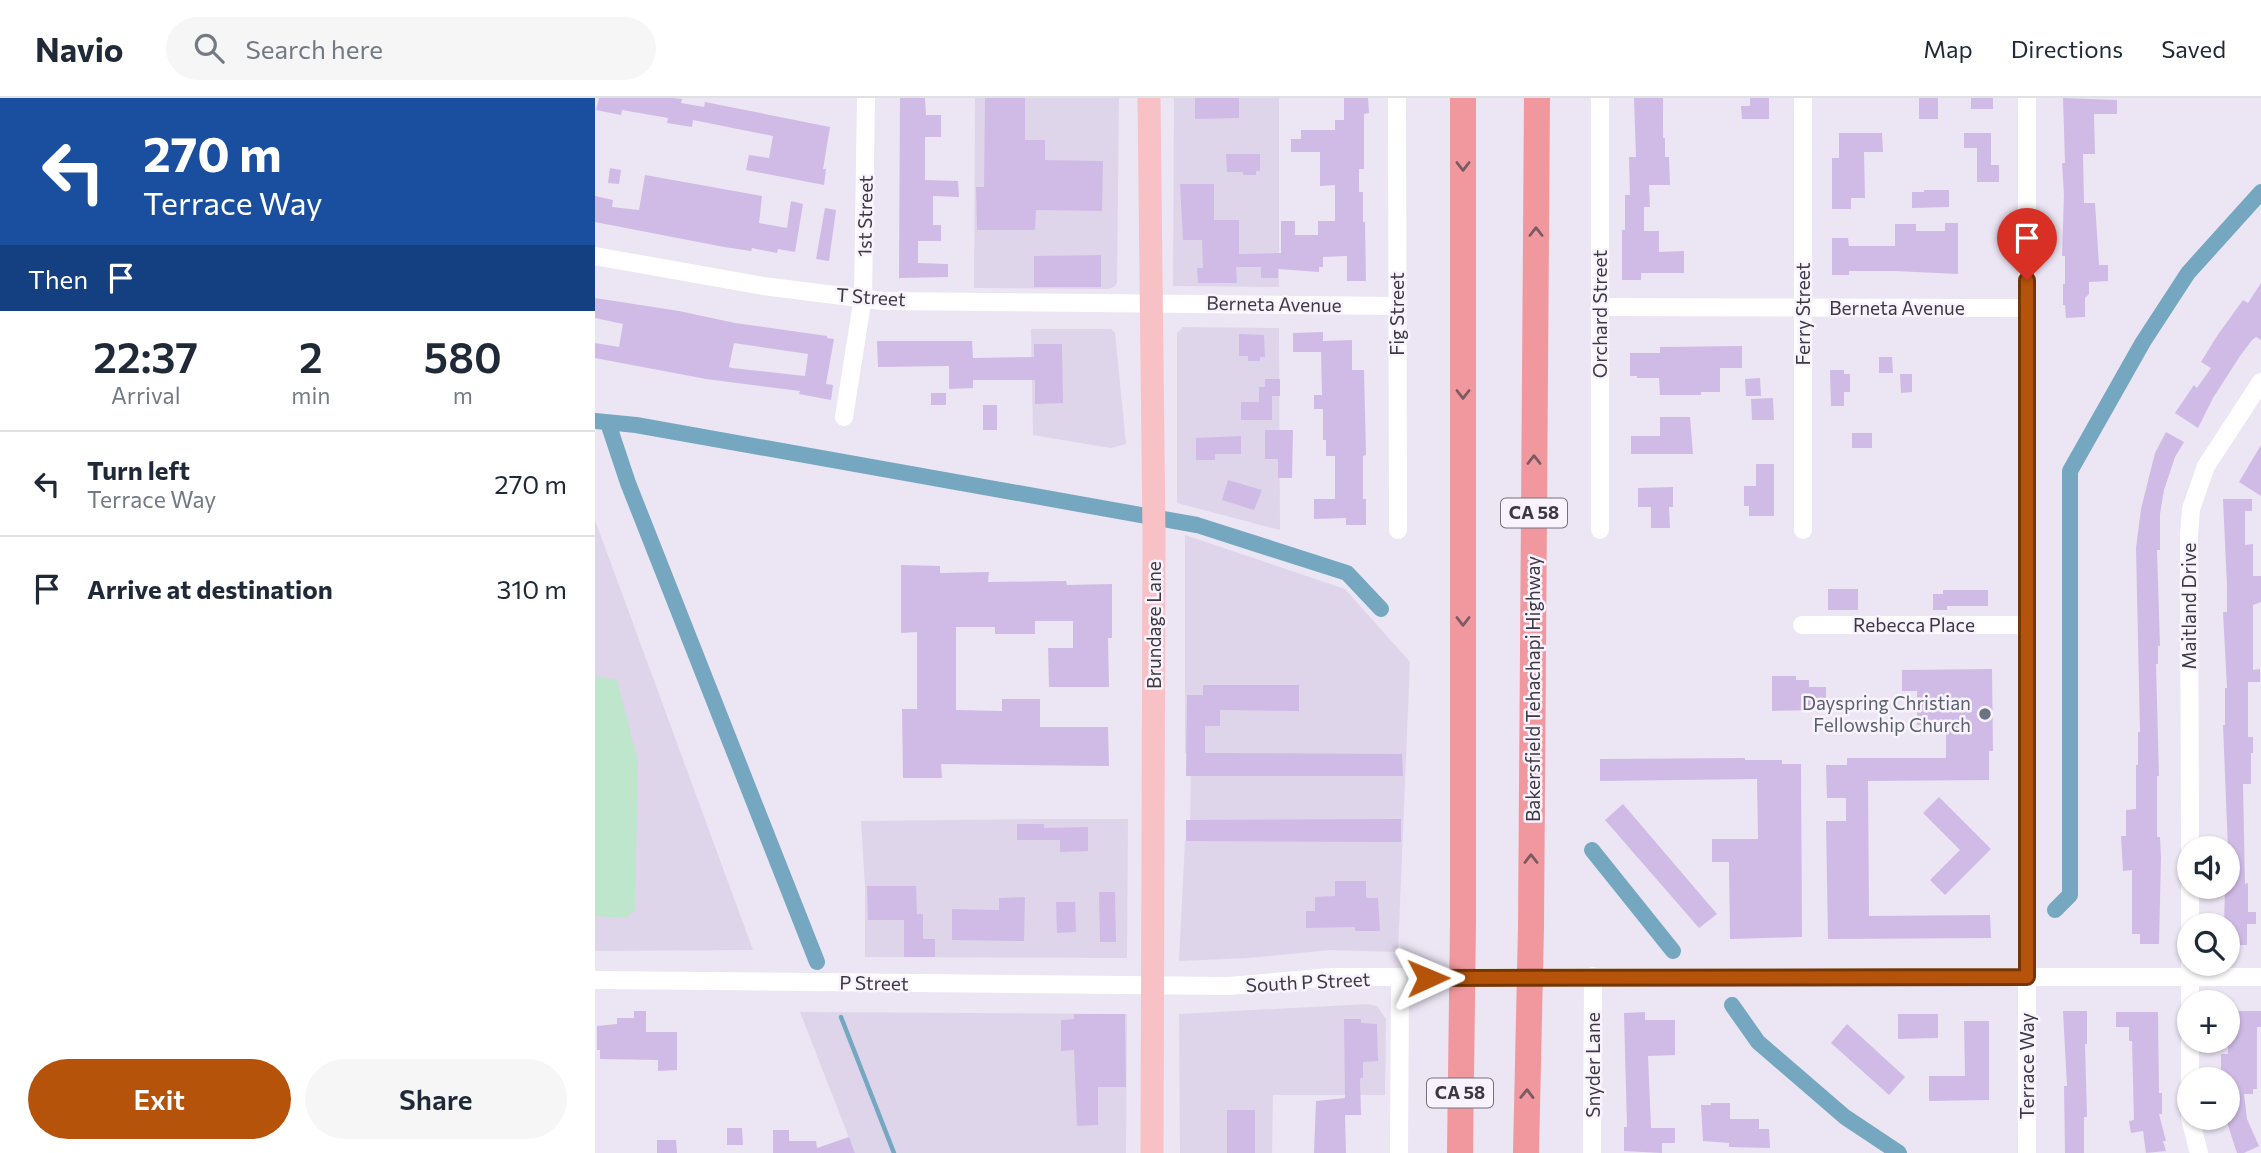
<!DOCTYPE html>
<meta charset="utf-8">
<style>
body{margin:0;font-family:Commissioner,sans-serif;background:#f6f6f7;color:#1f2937;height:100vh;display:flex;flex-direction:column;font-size:26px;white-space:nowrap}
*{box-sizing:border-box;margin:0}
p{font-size:23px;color:#747a83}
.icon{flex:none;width:38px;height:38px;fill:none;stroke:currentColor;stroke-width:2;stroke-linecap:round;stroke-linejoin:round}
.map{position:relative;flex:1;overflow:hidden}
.drawer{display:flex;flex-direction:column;background:#fff;width:595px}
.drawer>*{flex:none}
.hud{background:#1a4fa0;color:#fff;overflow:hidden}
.fabs{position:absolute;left:1582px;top:738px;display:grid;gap:14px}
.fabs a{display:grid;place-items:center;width:63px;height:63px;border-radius:50%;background:#fff;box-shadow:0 2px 5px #0004;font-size:35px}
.pin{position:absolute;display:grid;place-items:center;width:60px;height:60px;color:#fff;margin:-72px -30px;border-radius:50% 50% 50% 0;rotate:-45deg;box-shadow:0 0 7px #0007}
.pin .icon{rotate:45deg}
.me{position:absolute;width:77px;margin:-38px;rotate:89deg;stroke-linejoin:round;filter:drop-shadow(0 0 5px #0008)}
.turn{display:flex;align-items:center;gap:24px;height:147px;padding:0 28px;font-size:32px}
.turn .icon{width:91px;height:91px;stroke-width:2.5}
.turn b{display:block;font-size:49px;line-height:60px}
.then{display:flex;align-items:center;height:66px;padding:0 28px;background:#0003;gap:14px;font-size:26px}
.eta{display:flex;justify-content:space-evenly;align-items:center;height:119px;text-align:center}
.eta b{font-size:42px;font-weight:600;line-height:49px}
.cta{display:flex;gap:14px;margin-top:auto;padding:14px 28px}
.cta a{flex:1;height:80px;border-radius:42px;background:#b45309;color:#fff;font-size:28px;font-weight:600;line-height:80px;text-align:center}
.cta a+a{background:#f6f6f7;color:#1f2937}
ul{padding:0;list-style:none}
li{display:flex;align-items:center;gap:21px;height:105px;padding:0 28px;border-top:2px solid #e0e1e3}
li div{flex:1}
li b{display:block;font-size:26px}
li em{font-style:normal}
header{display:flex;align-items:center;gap:42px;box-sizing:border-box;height:98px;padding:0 35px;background:#fff;border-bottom:2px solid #e0e1e3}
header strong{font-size:33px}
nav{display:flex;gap:38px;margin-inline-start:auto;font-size:24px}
.search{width:490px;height:63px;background:#f6f6f7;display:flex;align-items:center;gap:18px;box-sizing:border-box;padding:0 24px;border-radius:38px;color:#747a83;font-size:26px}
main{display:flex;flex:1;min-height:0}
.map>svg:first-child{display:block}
.built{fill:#dfd5ea}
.green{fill:#bde6cc}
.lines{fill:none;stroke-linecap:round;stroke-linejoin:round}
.stream{stroke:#75a8c0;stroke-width:4.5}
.canal{stroke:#75a8c0;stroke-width:16}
.building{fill:#d0bbe6;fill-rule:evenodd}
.minor{stroke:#fff;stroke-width:18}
.major{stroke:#f7c1c5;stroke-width:23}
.highway{stroke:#f1989f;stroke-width:26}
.oneway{stroke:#7b5a61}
.route-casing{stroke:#753606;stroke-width:18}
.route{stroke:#b45309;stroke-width:12}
.worship-dot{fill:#6b7280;stroke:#f9f3ff;stroke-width:2.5}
.labels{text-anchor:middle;stroke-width:5;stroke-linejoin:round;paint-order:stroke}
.shield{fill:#f9f3ff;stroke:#757179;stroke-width:2}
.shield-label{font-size:18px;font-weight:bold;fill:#3c393f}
.street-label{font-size:19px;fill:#3c393f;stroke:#f9f3ff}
.worship-label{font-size:19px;fill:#5b616d;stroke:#f9f3ff;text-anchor:end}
</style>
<header>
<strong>Navio</strong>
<div class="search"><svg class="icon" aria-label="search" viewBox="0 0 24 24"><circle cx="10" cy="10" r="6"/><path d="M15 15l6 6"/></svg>Search here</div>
<nav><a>Map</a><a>Directions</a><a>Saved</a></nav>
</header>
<main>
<section class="drawer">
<div class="hud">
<div class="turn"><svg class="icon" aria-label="left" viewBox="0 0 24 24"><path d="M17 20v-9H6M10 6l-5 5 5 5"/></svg><div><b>270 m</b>Terrace Way</div></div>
<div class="then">Then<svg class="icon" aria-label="arrive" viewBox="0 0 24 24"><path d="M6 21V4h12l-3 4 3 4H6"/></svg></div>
</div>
<div class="eta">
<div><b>22:37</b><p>Arrival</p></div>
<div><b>2</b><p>min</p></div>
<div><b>580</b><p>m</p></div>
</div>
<ul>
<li><svg class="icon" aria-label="left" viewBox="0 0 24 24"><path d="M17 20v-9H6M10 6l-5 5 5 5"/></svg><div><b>Turn left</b><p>Terrace Way</p></div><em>270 m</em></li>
<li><svg class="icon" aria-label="arrive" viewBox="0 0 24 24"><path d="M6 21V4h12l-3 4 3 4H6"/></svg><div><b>Arrive at destination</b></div><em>310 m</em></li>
</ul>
<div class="cta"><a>Exit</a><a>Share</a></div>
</section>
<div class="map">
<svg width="1666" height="1055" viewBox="0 0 1666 1055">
<rect width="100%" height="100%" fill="#ece5f4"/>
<g class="built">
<polygon points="380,0 524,0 522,185 519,189 513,191 379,190"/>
<polygon points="579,0 684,0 684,189 578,188"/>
<polygon points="588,229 684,230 685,432 582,405 582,235"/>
<polygon points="436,231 516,231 520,235 531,346 516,350 438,337"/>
<polygon points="0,422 158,852 0,853"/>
<polygon points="590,437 750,491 815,564 803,854 735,852 654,860 584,863 590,743 595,743 596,656 590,655"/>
<polygon points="449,721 533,721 532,860 270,859 270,788 266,723"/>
<polygon points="772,906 782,908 791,921 790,997 678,997 677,1055 585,1055 584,916"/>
<polygon points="205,914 532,916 531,1055 260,1055"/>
</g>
<polygon class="green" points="0,578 22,582 43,663 40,811 32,820 0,818"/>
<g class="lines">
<polyline class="stream" points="246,919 299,1055"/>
<g class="canal">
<polyline points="0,323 41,327 602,427 752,475 786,511"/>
<polyline points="13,325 33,385 222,864"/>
<polyline points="997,752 1078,853"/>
<polyline points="1460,812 1475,797 1475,373 1548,244 1593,175 1666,94"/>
<polyline points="1137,907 1163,944 1250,1019 1304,1055"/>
</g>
</g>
<g class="building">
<polygon points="4,0 78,0 87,1 86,5 109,9 110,4 235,29 228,71 231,71 229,87 151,72 154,57 174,60 178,38 98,22 97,29 72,25 73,20 27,12 26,17 1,12"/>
<polygon points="305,0 330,0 331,17 346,17 346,39 330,39 330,82 363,83 364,99 338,98 338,127 346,127 346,143 323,143 323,165 353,166 353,179 304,180"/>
<polygon points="390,0 430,0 430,42 450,42 450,62 508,63 507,113 441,112 440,132 382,132 381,89 389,89"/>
<polygon points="600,0 644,0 644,20 600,21"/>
<polygon points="749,0 773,0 774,15 769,16 769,71 764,71 764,94 768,94 768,124 770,124 771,183 752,183 752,158 728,159 728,169 724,169 724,174 683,171 683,180 666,180 666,169 641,169 642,185 603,185 602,170 608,170 607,142 588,142 585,86 619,86 619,122 644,122 644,156 686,155 686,123 700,123 700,137 723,137 723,123 740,123 740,87 725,88 725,54 696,54 696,41 706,41 706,32 740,32 740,22 749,22"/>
<polygon points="1039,0 1068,0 1068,40 1070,40 1070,59 1074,59 1075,87 1054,87 1055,109 1049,109 1049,133 1064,133 1064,154 1089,153 1089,175 1046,175 1046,182 1027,182 1027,132 1030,132 1030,97 1035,97 1034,59 1041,59"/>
<polygon points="1155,0 1174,0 1174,21 1147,21 1146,8 1155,8"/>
<rect x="1324" y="0" width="19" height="21"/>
<rect x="1376" y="0" width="22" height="11"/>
<polygon points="1468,0 1522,2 1522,16 1499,16 1500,56 1488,56 1489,105 1500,105 1504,167 1513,167 1513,183 1494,184 1494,196 1490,200 1490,219 1471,220 1470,207 1468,207 1468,186 1470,186 1470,158 1467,158 1469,97 1467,65 1470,65"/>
<polygon points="1244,35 1287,35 1288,54 1269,54 1270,100 1256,100 1256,111 1237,111 1237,60 1244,60"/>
<polygon points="1369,35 1396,35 1396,67 1404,67 1404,84 1382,84 1382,50 1369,50"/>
<polygon points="631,56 665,56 665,73 661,73 661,77 648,77 648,74 632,74"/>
<polygon points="15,70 26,72 24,86 13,85"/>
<polygon points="50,77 167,98 164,125 192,130 196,103 208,106 200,154 183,151 182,155 157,150 156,153 129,149 0,124 0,98 18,102 17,109 44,112"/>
<polygon points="1329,92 1354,92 1354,109 1317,110 1317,94 1329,94"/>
<polygon points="230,110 241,112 234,163 221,161"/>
<polygon points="1350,125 1363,125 1363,176 1300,173 1254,173 1254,177 1237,177 1237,140 1253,140 1254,148 1300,148 1300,126 1321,126 1321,133 1350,133"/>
<polygon points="506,157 506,189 439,189 439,158"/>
<polygon points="1666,185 1666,242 1661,239 1657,242 1645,258 1618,300 1603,330 1580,315 1599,287 1602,290 1616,270 1606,264 1622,238 1648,202 1653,205"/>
<path d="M 0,200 L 84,213 L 140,225 L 232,238 L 232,240 L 239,241 L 231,286 L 238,287 L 236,302 L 204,296 L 205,293 L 111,281 L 0,260 L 0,245 L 24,249 L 28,226 L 0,220 ZM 139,245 L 213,256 L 210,278 L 137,270 L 134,269 Z"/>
<polygon points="728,234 728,243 757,242 757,272 769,272 771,357 768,358 768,401 771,401 771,427 751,427 751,420 719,421 719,401 740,401 740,358 731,358 731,342 728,342 728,311 719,311 719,297 727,297 726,254 698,254 698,235"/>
<polygon points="644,236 669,237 670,259 665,259 665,263 653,263 653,258 644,258"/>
<polygon points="282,243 377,243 378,260 439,259 439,246 467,246 468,305 440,306 440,282 378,282 378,290 354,291 354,268 283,269"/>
<polygon points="1147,248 1147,270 1125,270 1125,294 1106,294 1106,297 1065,297 1064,280 1042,280 1042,278 1035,278 1035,255 1065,255 1065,249"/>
<polygon points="1284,259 1297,259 1298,275 1284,275"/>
<polygon points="1235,272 1249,272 1249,276 1255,276 1255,294 1249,294 1249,308 1236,308"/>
<polygon points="1305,276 1317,276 1317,294 1306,295"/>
<polygon points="1165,280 1166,298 1151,298 1150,281"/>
<polygon points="670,281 685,281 685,298 677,298 677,322 646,322 646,304 664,304 664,289 670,289"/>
<rect x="336" y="295" width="15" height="12"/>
<polygon points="1178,300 1179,322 1157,322 1156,301"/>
<rect x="388" y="307" width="14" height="25"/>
<polygon points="1065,319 1095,319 1098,356 1036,356 1036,338 1065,338"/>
<polygon points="670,332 698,332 697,380 683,380 683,361 670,361"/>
<polygon points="1571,334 1589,344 1580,359 1569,392 1565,416 1565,452 1562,452 1565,548 1563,548 1563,566 1561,566 1564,678 1562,678 1562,739 1565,739 1566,759 1564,846 1545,846 1545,836 1537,836 1537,772 1528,773 1526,738 1531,738 1531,712 1541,711 1541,667 1543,667 1543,634 1545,634 1541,450 1546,411 1560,355"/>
<rect x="1257" y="335" width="20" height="15"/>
<polygon points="646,338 646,356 620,356 620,362 601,362 601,340"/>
<polygon points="1666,347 1666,398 1644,384"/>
<polygon points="1161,366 1179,366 1179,418 1154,418 1154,408 1149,408 1149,388 1161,388"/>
<polygon points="633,382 667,392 659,412 627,402"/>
<polygon points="1078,389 1078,409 1074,409 1075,430 1056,430 1056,409 1043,409 1043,390"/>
<polygon points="1628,401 1657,401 1657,413 1650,413 1650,447 1658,446 1658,478 1666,478 1666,504 1658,507 1658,572 1665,571 1665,584 1653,584 1653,639 1658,639 1658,655 1656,655 1656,686 1648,686 1650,786 1653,785 1653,814 1661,814 1661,826 1652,826 1652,847 1633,847 1633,828 1629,828 1630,789 1633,789 1633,751 1628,627 1630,627 1630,590 1632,590 1628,514 1632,514 1632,488"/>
<polygon points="306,467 345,468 345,475 394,474 393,484 471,483 472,487 517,486 517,540 513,540 514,589 454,589 453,550 478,550 478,523 440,523 440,536 400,536 400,529 361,529 361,612 407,613 407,601 445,601 445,629 513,629 514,668 346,666 347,680 308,680 307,611 322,611 322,534 306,535"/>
<rect x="1233" y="491" width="30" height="21"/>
<polygon points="1348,492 1393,492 1393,508 1352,508 1352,512 1338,512 1338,496 1348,496"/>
<polygon points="1397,571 1398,653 1394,653 1394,682 1273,683 1274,818 1395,817 1396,840 1233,841 1231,723 1251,723 1251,700 1232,700 1231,667 1252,667 1252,660 1351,660 1351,626 1322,627 1322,593 1307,593 1307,572"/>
<polygon points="1177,578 1201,578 1201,582 1214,582 1214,589 1231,589 1231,607 1220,607 1220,612 1177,613"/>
<polygon points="608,587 704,587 704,613 625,612 625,628 610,628 610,655 807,656 808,678 591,678 592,597 608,597"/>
<polygon points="1150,660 1150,662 1187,662 1187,666 1206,666 1207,839 1135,841 1134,764 1117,764 1117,741 1163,741 1162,681 1005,683 1005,661"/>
<polygon points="1344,699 1396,751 1350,797 1335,782 1365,752 1328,715"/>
<polygon points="1028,706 1122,816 1104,830 1010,722"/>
<polygon points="806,721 806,744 591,743 591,722"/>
<polygon points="422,726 449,726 449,730 493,729 493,753 465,754 465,742 422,742"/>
<polygon points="740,783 771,783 771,800 783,800 785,833 760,833 760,829 711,830 711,813 720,813 720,799 740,798"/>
<polygon points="272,788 321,788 322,816 328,816 328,841 340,841 340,859 309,859 309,822 273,822"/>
<polygon points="504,794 520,794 521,844 505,844"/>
<polygon points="430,799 429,843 357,842 357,811 404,812 404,800"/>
<polygon points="461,804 480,804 481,834 462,835"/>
<polygon points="39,913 51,913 51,934 82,934 82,972 63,973 63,962 5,961 5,952 2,952 2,928 22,926 22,920 39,920"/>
<polygon points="1468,913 1492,913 1492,946 1490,946 1492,1019 1489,1019 1489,1055 1470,1055 1469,988 1472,988"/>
<polygon points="1633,913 1666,913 1666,929 1662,929 1662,991 1658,991 1658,996 1649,996 1652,1021 1664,1048 1649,1055 1642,1055 1638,1043 1633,1027 1633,978 1626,978 1626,956 1633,956"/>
<polygon points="1050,914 1050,922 1080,922 1080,957 1053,958 1056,1030 1080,1030 1080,1045 1067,1045 1067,1055 1029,1053 1029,1029 1032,1029 1029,915"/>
<polygon points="1521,914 1563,914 1564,995 1567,995 1567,1016 1564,1016 1571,1043 1568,1043 1571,1053 1551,1055 1548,1033 1536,1035 1534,1023 1539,1022 1537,943 1534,943 1534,929 1521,929"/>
<polygon points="479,916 530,916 531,989 503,989 503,1027 482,1028 479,952 466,953 466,922 479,921"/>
<polygon points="1303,916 1343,916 1343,940 1303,941"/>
<polygon points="749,921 766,921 766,925 782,926 783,963 768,964 768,980 765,980 766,1017 750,1017 751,1055 719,1055 721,1003 750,1000"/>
<polygon points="1369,923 1394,923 1394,1002 1334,1003 1334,978 1370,978"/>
<polygon points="1252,926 1310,979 1294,997 1236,945"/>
<polygon points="1116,1005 1135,1005 1135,1021 1164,1021 1164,1031 1174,1031 1175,1050 1134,1049 1134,1045 1108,1043 1106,1007 1116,1007"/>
<rect x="632" y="1012" width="28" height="43"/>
<polygon points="132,1030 147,1030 148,1047 132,1047"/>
<polygon points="178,1032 194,1032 194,1043 221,1043 222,1050 254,1039 260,1055 178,1055"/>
<polygon points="62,1042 81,1042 82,1055 62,1055"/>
</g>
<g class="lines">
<g class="minor">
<polyline points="802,0 803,432"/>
<polyline points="1005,0 1005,432"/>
<polyline points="1208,0 1208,432"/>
<polyline points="1432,0 1432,1055"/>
<polyline points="0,158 168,188 288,203 802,208"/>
<polyline points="1005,209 1432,210"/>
<polyline points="249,319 268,199 271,0"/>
<polyline points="1207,527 1432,527"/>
<polyline points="1595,751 1594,437 1596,411 1611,368 1666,284"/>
<polyline points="1595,789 1595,828"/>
<polyline points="1595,866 1595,905"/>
<polyline points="0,882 634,888 736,879 1666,879"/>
<polyline points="1595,943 1595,982"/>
<polyline points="1595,1020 1604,1055"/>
<polyline points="804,1055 805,880"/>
<polyline points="997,1055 998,878"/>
</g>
<polyline class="major" points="554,0 559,437 557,1055"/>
<g class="highway">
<polyline points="865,1055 868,825 868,0"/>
<polyline points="931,1055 936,829 942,0"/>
</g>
</g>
<defs><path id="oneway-chevron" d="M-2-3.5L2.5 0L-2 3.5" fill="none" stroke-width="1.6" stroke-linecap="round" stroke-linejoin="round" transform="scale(1.75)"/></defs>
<g class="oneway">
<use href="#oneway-chevron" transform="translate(868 68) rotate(90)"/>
<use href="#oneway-chevron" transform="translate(941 134) rotate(-90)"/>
<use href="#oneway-chevron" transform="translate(868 296) rotate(90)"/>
<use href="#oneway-chevron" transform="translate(939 362) rotate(-90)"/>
<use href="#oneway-chevron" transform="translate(868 523) rotate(90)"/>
<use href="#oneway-chevron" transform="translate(936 761) rotate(-90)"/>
<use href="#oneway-chevron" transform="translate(932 996) rotate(-89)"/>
</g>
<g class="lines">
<defs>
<polyline id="route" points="833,880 1432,879 1432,182"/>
</defs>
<use href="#route" class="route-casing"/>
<use href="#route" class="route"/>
</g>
<circle class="worship-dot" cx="1390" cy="616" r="7"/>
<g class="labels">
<g class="shield">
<rect x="906" y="400.5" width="66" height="29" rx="5"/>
<rect x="832" y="980.5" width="66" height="29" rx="5"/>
</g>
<g class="shield-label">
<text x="939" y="421">CA 58</text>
<text x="865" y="1001">CA 58</text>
</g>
<g class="street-label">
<text transform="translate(270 118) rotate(-89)" y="7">1st Street</text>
<text transform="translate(276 199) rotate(4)" y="7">T Street</text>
<text transform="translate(679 206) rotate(1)" y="7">Berneta Avenue</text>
<text x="1302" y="217">Berneta Avenue</text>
<text transform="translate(802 216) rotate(-90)" y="7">Fig Street</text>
<text transform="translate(1005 216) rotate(-90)" y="7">Orchard Street</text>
<text transform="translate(1208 216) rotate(-90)" y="7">Ferry Street</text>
<text transform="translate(1594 508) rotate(-90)" y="7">Maitland Drive</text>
<text transform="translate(559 527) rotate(-90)" y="7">Brundage Lane</text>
<text x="1319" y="534">Rebecca Place</text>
<text transform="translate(938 591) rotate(-90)" y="7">Bakersfield Tehachapi Highway</text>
<text transform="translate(713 884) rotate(-3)" y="7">South P Street</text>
<text transform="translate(279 885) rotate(1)" y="7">P Street</text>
<text transform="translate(998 967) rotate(-90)" y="7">Snyder Lane</text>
<text transform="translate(1432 968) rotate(-90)" y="7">Terrace Way</text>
</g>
<g class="worship-label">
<text x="1376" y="612">Dayspring Christian<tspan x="1376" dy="22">Fellowship Church</tspan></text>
</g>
</g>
</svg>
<div class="fabs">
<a><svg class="icon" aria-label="sound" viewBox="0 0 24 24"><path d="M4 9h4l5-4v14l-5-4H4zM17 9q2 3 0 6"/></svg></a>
<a><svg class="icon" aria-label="search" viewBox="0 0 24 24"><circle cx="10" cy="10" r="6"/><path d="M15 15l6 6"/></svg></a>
<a>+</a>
<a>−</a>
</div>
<div class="pin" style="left:1432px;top:182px;background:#d93025"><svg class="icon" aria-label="arrive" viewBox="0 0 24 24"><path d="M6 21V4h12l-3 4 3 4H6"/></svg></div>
<svg class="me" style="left:833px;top:880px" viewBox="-20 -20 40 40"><path d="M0-17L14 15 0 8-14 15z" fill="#b45309" stroke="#fff" stroke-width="4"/></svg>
</div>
</main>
